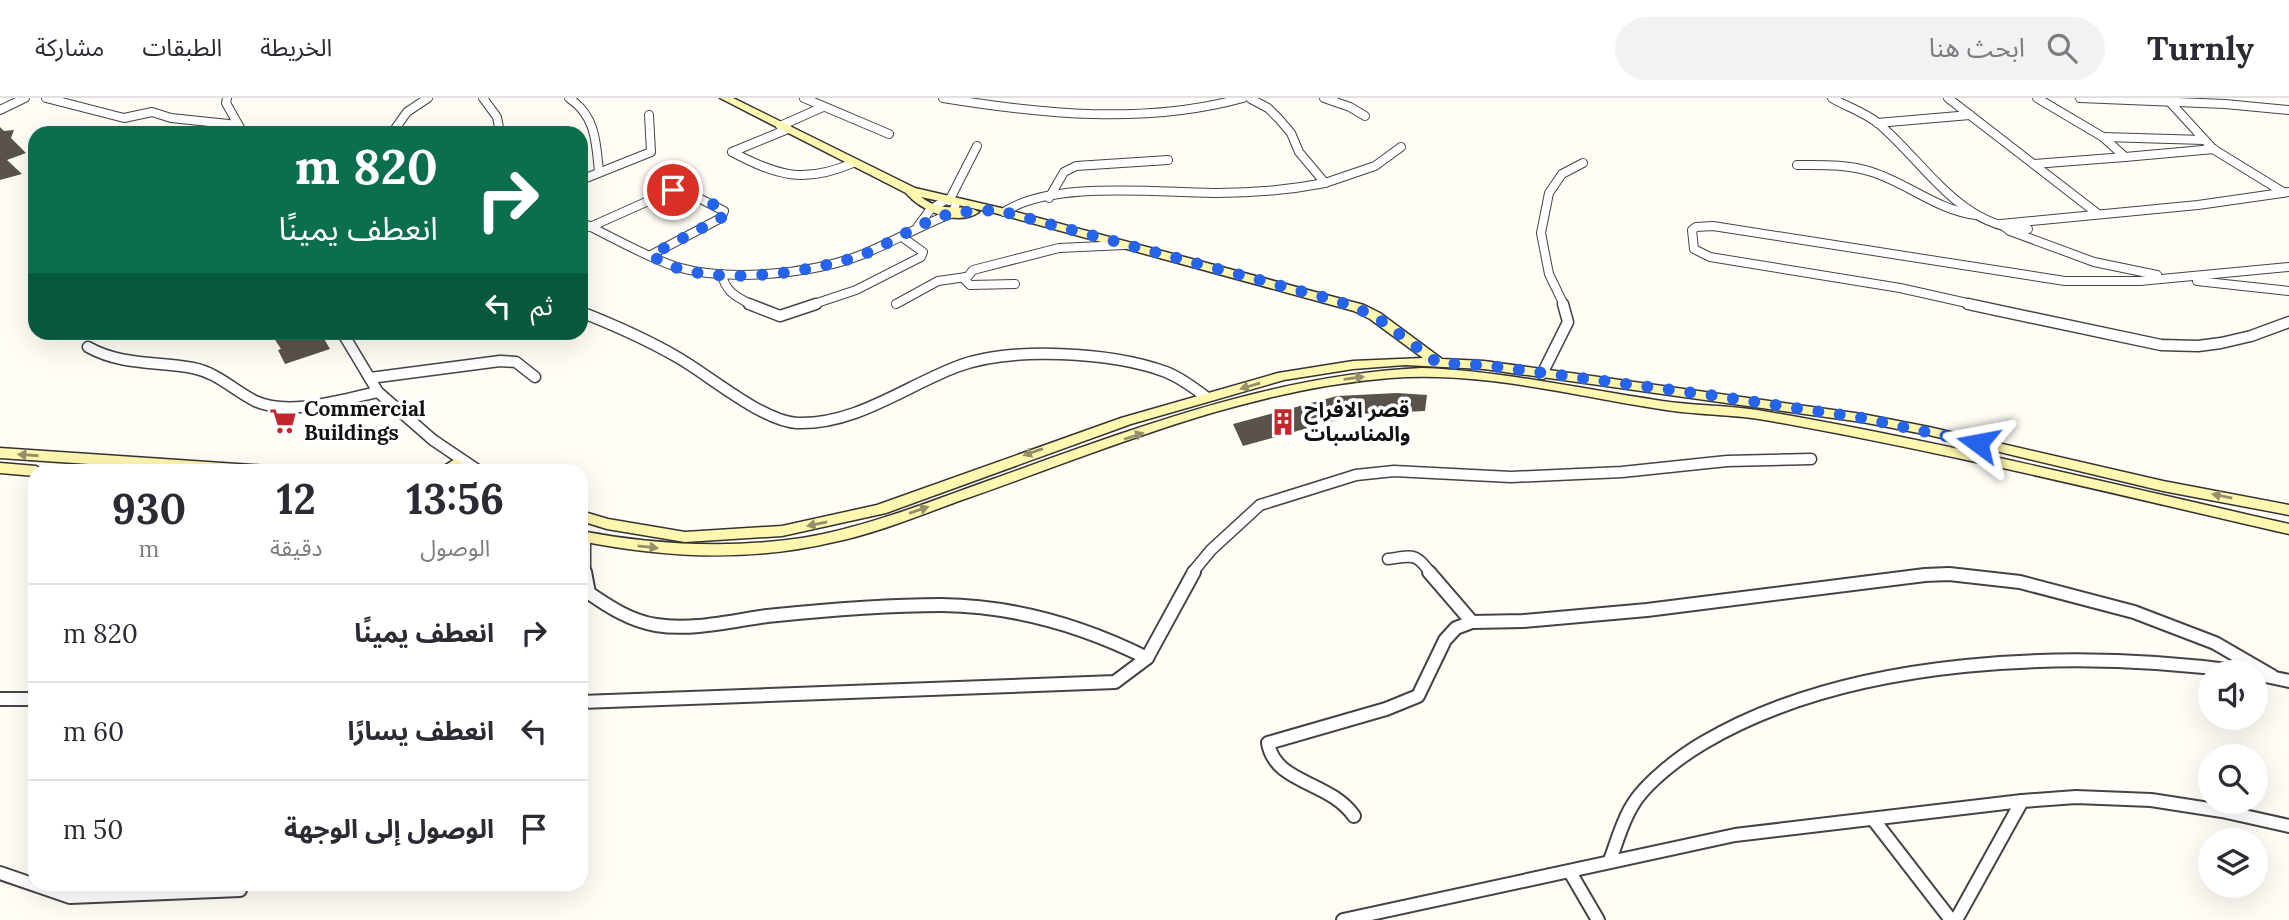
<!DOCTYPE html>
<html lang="ar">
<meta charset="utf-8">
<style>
body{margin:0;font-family:Lora,"Noto Sans Arabic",serif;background:#f2f2f3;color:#2b2b33;direction:rtl;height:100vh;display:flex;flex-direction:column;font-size:26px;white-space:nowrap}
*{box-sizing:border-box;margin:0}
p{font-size:23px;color:#7c7c81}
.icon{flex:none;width:38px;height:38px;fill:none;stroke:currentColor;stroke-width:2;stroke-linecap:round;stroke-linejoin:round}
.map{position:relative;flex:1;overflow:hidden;direction:ltr}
.details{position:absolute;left:28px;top:366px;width:560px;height:427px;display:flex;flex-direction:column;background:#fff;border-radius:21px;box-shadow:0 7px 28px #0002;direction:rtl}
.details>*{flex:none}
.banner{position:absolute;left:28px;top:28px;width:560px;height:214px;border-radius:21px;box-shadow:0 7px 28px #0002;direction:rtl;background:#0b6e4f;color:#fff;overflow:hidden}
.buttons{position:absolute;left:2198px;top:562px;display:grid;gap:14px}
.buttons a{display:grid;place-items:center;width:70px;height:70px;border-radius:50%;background:#fff;box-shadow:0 7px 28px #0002;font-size:35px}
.pin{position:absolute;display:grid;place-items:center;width:60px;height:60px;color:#fff;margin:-30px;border:4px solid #fff;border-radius:50%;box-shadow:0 2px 7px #0007}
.me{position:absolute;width:77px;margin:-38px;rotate:283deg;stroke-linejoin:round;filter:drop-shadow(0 0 5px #0008)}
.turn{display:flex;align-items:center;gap:24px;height:147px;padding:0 35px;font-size:32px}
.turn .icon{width:91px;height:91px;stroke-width:2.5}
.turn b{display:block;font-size:49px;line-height:60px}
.then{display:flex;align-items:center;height:66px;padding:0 35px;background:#0003;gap:14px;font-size:26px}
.eta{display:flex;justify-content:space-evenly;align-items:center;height:119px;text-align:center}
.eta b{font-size:42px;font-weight:800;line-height:49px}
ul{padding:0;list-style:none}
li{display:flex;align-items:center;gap:21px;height:98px;padding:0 35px;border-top:2px solid #e1e1e2}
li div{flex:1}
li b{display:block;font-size:26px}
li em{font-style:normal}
header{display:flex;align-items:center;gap:42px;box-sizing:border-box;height:98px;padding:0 35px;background:#fff;border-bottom:2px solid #e1e1e2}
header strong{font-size:33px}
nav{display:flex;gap:38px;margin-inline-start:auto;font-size:24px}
.search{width:490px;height:63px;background:#f2f2f3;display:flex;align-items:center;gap:18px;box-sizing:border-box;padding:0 24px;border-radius:38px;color:#7c7c81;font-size:26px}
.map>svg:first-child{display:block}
.building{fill:#5a524d}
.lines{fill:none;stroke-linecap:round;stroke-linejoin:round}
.street-far2-casing{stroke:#444;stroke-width:10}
.street-far1-casing{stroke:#444;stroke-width:13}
.street-casing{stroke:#444;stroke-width:16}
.secondary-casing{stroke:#333;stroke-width:3}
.street-far2{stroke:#fff;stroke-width:8}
.street-far1{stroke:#fff;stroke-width:10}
.street{stroke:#fff;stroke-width:12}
.secondary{fill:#fff6b0;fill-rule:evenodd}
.oneway{fill:#948f68}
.route{stroke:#2563eb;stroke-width:12;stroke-dasharray:0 21.6}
.labels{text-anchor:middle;stroke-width:7;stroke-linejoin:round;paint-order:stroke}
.poi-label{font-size:21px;font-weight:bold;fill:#111;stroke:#fff;text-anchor:start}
</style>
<header>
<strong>Turnly</strong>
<div class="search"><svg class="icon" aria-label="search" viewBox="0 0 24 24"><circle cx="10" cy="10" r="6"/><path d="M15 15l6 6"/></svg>ابحث هنا</div>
<nav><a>الخريطة</a><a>الطبقات</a><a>مشاركة</a></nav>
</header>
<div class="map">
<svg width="2289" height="822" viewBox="0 0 2289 822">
<rect width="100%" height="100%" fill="#fffdf5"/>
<g class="building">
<polygon points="0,29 4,33 14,32 11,40 26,55 7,62 22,76 0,82"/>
<polygon points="270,234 320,234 330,251 285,266 278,252 281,251"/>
<polygon points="1397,295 1427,297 1425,313 1359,316 1243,348 1233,326 1337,298"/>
</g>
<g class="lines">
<defs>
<g id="street-far2">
<polyline points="46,0 124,20 152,14 171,20 238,27"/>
<polyline points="227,0 226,5 243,35"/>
<polyline points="483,0 497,19 500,35"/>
<path d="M 569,0 C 596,18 596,44 599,74"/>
<polyline points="804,0 889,36"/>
<path d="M 943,0 C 1042,16 1145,27 1243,0"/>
<polyline points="1324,0 1350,9 1365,18"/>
<path d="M 1832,0 C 1847,9 1865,14 1879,26 C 1924,64 1962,132 2028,131"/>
<polyline points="1948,0 2098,116"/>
<polyline points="2080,0 2225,6 2289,12"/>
<polyline points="2169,3 2213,51 2283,94"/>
<polyline points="0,12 25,0"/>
<polyline points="1877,25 1970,17"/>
<polyline points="780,28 823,9"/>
<path d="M 788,31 L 732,54 C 778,78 804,86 853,65"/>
<polyline points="392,35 407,14 428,0"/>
<polyline points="2103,39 2204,42"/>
<polyline points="2125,59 2214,51"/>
<polyline points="2034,66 2125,59 2103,39 2037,0"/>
<path d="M 1797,67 C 1822,67 1848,66 1872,74 C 1909,86 1937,112 1976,117"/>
<polyline points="581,82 651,54 649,17"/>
<polyline points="1325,85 1375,68 1401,49"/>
<polyline points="1049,100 1064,74 1076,68 1168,62"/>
<polyline points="949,103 977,48"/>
<path d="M 1004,114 C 1052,82 1159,95 1217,95 C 1253,95 1289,92 1325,85 L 1299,54 L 1291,35 L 1279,21 L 1268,10 L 1251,1"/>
<path d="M 581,124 C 610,138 648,160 677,169 C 728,184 812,176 861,157 C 893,144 921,127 953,115 L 956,105"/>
<polyline points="918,128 930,112 944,103"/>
<polyline points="590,129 673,92 685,93 724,113 721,120 651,157"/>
<path d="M 722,176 C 725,194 737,199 752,207"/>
<polyline points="2157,177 2094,164 2010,133 2001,126 2198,107 2289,94"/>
<polyline points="2197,183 2289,193"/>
<polyline points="1015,186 970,187 965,182 973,172 1059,150 1124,147"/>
<polyline points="896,206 938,183 966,179"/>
<polyline points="811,207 856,192 921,159 923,154 902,139"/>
<polyline points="1564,207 1549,176 1541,135 1549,95 1562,76 1583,65"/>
<polyline points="1976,207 1900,190 1710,159 1694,151 1692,132 1696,129 1713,128 2065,183 2140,183 2289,169"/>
</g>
<g id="street-far1">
<polyline points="749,206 780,218 816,206"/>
<polyline points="1968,206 2161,247 2198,248 2221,245 2251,238 2289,224"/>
<path d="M 581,214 C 614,227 646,241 677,259 C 709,277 762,323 797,325 C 855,327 904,289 956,269 C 1009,248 1112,254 1166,274 C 1181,280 1193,289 1206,299"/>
<polyline points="342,234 378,294 433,342 479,373"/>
<path d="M 88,249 C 122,268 157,263 193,270 C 218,275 233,292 255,303 C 291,319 342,301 378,294"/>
<polyline points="1542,276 1568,224 1563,206"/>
<polyline points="370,280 500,263 516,264 535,279"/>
<polyline points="585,440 585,475"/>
<path d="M 1388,461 C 1412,458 1416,454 1430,475"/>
<polyline points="1192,475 1211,452 1260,407 1356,377 1394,373 1511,379 1622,374 1727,363 1811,361"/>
</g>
<g id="street">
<path d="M 585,474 L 589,495 C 609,509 631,523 656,527 C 692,533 731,523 767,518 C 825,512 884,507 942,507 C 1014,508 1083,528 1147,560"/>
<polyline points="1429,474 1472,524"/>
<polyline points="2256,576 2289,583"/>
<polyline points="0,601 35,601"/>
<polyline points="581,604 1115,584 1147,560 1194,474"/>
<path d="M 1354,718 C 1330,683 1275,686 1268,645 L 1386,611 L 1418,598 L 1445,542 L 1456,530 L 1472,524 L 1523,523 L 1647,512 L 1925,477 L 1949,476 L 2020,484 L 2134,514 L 2215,545 L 2272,578"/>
<polyline points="1873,721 1951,822"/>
<path d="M 1610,762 C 1617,744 1622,724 1632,708 C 1645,685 1681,658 1703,645 C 1852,557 2075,551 2243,574"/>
<polyline points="1570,774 1598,822"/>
<polyline points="0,775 70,799 240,792"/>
<polyline points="1343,822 1735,737 2022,703 2076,699 2151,702 2222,713 2289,728"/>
<polyline points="1956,822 2022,703"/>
</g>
<g id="secondary">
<path d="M 720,0 L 733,0 L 915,90 L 1001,110 L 1364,207 L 1380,215 L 1442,261 L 1484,263 L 1862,316 L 1929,329 L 2163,383 L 2289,407 L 2289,417 L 2163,393 L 1929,337 L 1862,324 L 1484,271 L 1405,267 L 1353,271 L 1284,282 L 1131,326 L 886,415 L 782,438 L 685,444 L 607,431 L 581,423 L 581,413 L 608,421 L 685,434 L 782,428 L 877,407 L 1121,320 L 1278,275 L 1353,263 L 1423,260 L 1370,221 L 1354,213 L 995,115 L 921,99 C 944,117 964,104 979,114 C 958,129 921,113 906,95 Z"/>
<path d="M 1422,270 C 1503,273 1581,291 1662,303 C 1694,308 1725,307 1757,312 C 1935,342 2112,386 2289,426 L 2289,436 C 2115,396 1941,353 1765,322 C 1730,316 1694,317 1660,311 C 1570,297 1481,273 1390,280 C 1240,292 1100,354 959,403 C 918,418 877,435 834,444 C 750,464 665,460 581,443 L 581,433 C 654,447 728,451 802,440 C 868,429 931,403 993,381 C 1133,331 1272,277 1422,270 Z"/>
<polygon points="0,350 268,368 275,373 193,373 0,360"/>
<path d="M 455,361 L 460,363 L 463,366 C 456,375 446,373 436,373 Z"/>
<polygon points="0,365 36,368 43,373 35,373 35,378 0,375"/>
</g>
</defs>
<use href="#street-far2" class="street-far2-casing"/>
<use href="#street-far1" class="street-far1-casing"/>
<use href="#street" class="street-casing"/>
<use href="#secondary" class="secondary-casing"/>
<use href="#street-far2" class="street-far2"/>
<use href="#street-far1" class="street-far1"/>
<use href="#street" class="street"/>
<use href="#secondary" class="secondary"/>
</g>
<defs><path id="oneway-solid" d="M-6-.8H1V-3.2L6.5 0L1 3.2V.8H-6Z" transform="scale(1.75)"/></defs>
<g class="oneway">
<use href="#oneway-solid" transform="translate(1354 280) rotate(-8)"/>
<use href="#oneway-solid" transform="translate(1250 288) rotate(164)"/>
<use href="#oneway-solid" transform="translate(1134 338) rotate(-18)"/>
<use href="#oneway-solid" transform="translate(1033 354) rotate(161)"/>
<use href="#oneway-solid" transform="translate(28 357) rotate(-176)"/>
<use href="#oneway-solid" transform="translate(2222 398) rotate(-168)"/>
<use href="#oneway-solid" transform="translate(919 412) rotate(-19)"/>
<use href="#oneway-solid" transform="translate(817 426) rotate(168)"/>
<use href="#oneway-solid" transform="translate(648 449) rotate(6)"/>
</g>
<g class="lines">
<path class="route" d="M 673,92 L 685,93 L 723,111 L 725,115 L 721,120 L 651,157 C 699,192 803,176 856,159 C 888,149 922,121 954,115 C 967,113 983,113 997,112 L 1338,203 L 1375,218 L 1438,265 L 1484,267 L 1717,298 L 1862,320 L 1978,345"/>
</g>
<defs>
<symbol id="supermarket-bare" viewBox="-9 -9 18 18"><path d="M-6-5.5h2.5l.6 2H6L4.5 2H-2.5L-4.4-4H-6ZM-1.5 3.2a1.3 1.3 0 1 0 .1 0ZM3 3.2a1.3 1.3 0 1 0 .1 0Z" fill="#c4262e" stroke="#fff" stroke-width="2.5" paint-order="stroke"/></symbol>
<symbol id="building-bare" viewBox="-9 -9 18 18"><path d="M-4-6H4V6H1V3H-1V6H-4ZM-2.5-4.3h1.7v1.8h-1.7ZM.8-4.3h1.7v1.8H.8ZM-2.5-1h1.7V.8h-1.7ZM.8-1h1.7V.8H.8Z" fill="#c4262e" stroke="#fff" stroke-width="2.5" paint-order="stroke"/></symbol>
</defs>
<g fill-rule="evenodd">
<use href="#supermarket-bare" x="264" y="304" width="38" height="38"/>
<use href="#building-bare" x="1264" y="305" width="38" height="38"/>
</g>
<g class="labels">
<g class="poi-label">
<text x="304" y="318">Commercial<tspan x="304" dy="24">Buildings</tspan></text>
<text x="1304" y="319">قصر الافراح<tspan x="1304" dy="24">والمناسبات</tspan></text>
</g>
</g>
</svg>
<div class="buttons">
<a><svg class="icon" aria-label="sound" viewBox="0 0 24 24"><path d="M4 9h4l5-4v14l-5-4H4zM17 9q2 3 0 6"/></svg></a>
<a><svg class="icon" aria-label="search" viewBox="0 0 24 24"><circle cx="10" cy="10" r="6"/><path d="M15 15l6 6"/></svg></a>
<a><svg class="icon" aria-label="layers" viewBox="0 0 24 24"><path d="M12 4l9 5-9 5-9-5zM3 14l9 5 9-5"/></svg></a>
</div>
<div class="pin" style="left:673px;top:92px;background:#d93025"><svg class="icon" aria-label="arrive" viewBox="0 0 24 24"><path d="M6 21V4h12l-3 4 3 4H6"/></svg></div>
<svg class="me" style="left:1978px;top:345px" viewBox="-20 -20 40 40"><path d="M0-17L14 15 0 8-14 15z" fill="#2563eb" stroke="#fff" stroke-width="4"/></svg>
<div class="banner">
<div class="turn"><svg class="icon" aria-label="right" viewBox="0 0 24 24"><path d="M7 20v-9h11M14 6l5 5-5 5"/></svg><div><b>820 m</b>انعطف يمينًا</div></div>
<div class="then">ثم<svg class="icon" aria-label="left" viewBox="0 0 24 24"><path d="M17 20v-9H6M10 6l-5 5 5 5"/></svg></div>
</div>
<section class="details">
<div class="eta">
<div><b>13:56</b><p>الوصول</p></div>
<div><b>12</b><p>دقيقة</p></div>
<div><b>930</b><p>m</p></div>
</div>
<ul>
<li><svg class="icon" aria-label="right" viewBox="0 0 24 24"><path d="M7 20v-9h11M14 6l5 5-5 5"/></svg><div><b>انعطف يمينًا</b></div><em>820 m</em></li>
<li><svg class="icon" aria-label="left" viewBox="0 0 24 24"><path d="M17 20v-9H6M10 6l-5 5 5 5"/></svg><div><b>انعطف يسارًا</b></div><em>60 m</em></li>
<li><svg class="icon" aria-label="arrive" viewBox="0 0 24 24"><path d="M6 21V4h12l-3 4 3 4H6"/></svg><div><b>الوصول إلى الوجهة</b></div><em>50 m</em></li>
</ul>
</section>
</div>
